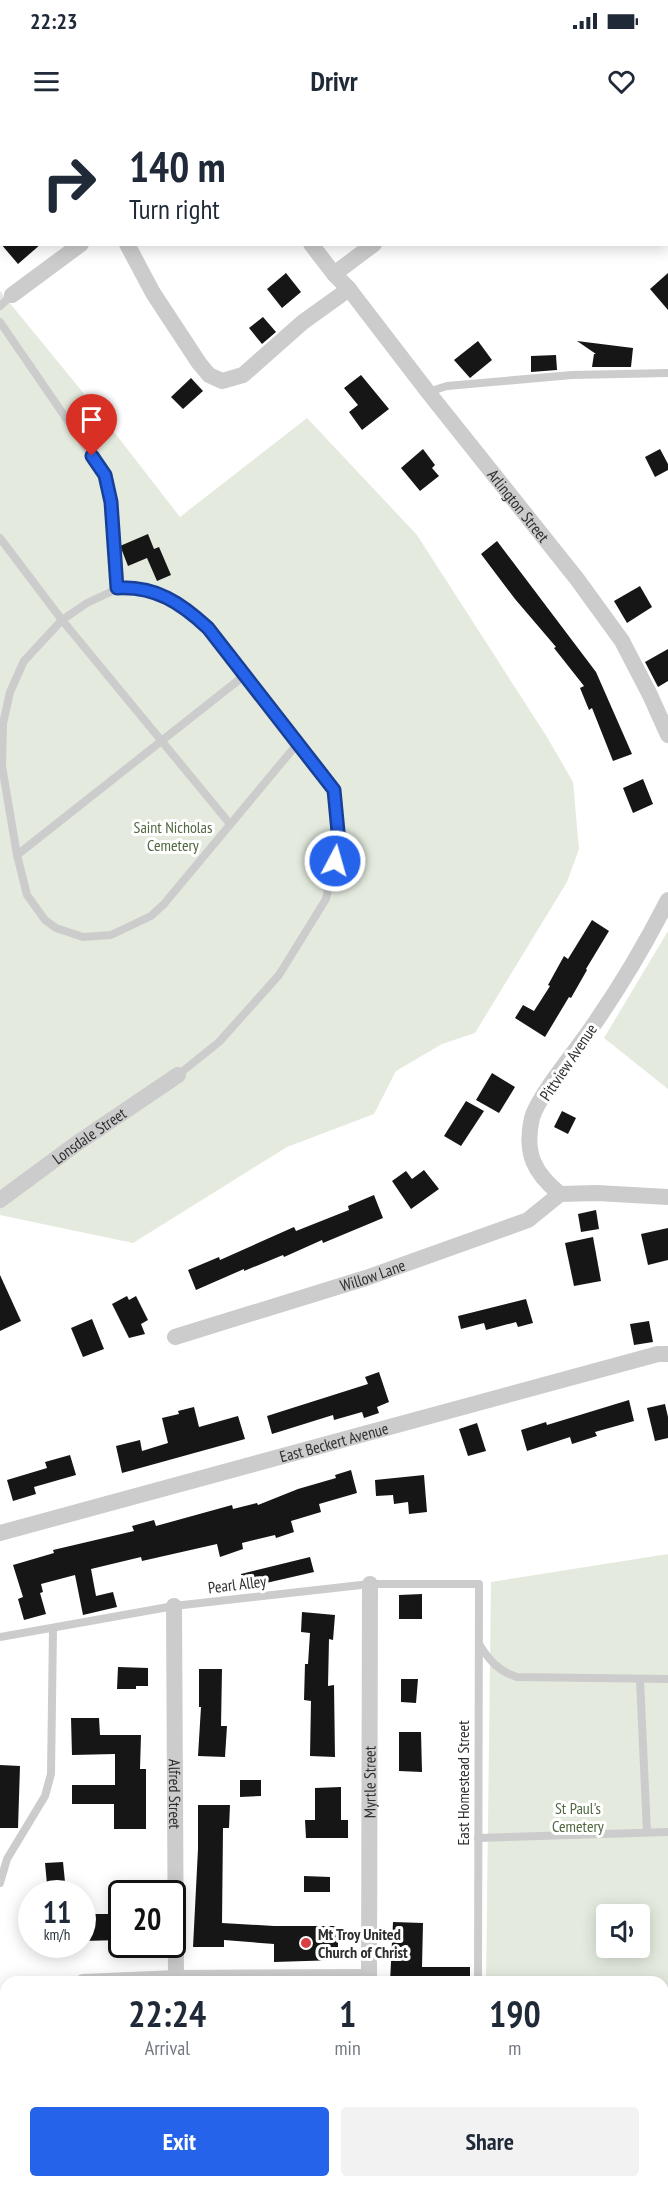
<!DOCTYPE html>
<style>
body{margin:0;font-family:"PT Sans Narrow",sans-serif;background:#f2f2f3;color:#1f2937;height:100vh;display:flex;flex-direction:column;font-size:22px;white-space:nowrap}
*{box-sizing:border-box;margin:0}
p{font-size:20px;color:#747a83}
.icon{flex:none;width:33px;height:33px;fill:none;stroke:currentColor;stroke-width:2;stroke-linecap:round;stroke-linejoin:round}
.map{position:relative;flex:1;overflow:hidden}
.side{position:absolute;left:0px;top:1856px;width:669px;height:212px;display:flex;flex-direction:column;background:#fff;border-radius:18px 18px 0 0;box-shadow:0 3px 15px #0003}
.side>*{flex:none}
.banner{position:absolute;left:0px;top:0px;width:669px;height:126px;box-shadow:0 3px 15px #0003;background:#fff;color:#1f2937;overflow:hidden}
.tools{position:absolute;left:596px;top:1784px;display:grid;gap:12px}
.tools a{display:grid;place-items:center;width:54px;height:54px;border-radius:6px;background:#fff;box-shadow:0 3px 15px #0003;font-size:30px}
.speed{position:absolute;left:18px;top:1760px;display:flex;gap:12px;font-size:30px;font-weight:700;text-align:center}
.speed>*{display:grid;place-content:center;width:78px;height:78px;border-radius:50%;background:#fff;box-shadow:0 3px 15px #0003;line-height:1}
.speed small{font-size:15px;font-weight:400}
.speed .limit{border:3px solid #111;border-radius:9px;background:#fff;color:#111}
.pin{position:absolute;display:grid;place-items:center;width:51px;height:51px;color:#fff;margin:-62px -26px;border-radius:50% 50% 50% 0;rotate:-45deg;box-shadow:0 0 6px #0007}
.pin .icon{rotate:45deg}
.me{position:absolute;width:66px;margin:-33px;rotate:6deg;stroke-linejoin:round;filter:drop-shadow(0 0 4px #0008)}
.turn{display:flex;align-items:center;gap:21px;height:126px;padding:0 30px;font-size:27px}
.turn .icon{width:78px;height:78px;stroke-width:2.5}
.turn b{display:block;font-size:42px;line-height:51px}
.eta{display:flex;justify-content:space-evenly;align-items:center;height:102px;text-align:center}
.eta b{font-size:36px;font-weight:800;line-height:42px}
.action{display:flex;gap:12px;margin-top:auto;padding:12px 30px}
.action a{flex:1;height:69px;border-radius:6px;background:#2563eb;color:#fff;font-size:24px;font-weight:800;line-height:69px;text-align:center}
.action a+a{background:#f2f2f3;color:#1f2937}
.status{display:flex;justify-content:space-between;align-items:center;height:42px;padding:0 30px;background:#fff;direction:ltr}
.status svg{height:16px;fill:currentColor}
header{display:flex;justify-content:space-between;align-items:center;height:78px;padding:0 30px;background:#fff;font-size:27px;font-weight:800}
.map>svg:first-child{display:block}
.green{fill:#e4ebde;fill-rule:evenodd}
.building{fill:#161616}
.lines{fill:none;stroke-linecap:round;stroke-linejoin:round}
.service{stroke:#ccc;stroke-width:8}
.minor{stroke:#ccc;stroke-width:16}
.tertiary{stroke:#ccc;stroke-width:21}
.route-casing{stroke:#184099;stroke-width:15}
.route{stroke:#2563eb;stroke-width:10}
.poi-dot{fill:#d83f43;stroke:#fff;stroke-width:2}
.labels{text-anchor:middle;stroke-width:6;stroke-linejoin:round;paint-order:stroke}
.street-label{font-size:16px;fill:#2f2f2f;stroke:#fff}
.park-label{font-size:16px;fill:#506740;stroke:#fff}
.poi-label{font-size:16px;font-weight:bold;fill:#2f2f2f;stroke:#fff;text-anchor:start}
</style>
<div class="status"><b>22:23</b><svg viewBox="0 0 49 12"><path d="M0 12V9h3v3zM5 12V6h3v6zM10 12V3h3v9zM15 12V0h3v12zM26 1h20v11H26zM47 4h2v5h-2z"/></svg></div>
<header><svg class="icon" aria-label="menu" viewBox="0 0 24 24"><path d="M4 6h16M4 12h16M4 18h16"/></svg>Drivr<svg class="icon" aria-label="heart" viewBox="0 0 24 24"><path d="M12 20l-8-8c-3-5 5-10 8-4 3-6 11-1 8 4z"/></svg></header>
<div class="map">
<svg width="668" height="2066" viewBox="0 0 668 2066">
<rect width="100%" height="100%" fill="#fff"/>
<g class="green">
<polygon points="0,171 94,286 180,397 307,298 417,415 547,617 573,662 579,729 567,762 475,913 442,924 396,951 374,994 287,1027 133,1123 0,1095"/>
<polygon points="668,811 668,969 604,918"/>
<path d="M 668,1434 L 668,2034 L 663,2033 L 663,1862 L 486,1862 L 491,1462 ZM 606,1794 L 639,1794 L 639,1827 L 606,1827 Z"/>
<polygon points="6,1958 6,2034 0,2035 0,1959"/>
</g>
<g class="building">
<polygon points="1,124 41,124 18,144"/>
<polygon points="286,153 301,172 282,188 267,169"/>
<polygon points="668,153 668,190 650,169"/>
<polygon points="263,197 276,212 262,224 249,208"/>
<polygon points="478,221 492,240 470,258 454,240"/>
<polygon points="577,221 633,228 631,247 592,247 594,234 596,234"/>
<polygon points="556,235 557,250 531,252 531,236"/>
<polygon points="361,255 389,289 362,310 349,292 358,285 344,268"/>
<polygon points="191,258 203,271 183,289 171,277"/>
<polygon points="423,329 435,345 432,348 439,356 420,371 401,348"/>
<polygon points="660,329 668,344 668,350 655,357 645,337"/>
<polygon points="148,414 154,429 159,427 171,455 157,461 147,438 128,446 121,428 120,426"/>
<polygon points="497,421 596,552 632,634 613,641 592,588 589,590 580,568 584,566 554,528 556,527 515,479 481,434"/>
<polygon points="640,466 652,487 627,503 614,481"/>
<polygon points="668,529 668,561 658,567 645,542"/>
<polygon points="643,659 653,684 633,693 623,668"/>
<polygon points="592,800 609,811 586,849 587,850 571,878 569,877 545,917 515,898 523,885 534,891 550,866 548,865 564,836 568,839"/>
<polygon points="492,953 515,967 499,993 476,980"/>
<polygon points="466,981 484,991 461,1026 444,1016"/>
<polygon points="562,991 576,998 568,1014 554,1007"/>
<polygon points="424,1050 439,1069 411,1089 392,1061 406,1051 412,1059"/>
<polygon points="374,1075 383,1098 323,1123 322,1120 284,1137 283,1135 244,1151 244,1149 196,1170 188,1150 219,1137 220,1140 294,1107 296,1111 349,1090 348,1086"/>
<polygon points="596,1090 599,1109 581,1112 578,1094"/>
<polygon points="668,1108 668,1140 648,1145 641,1114"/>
<polygon points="593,1117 601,1161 574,1166 565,1123"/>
<polygon points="0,1155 21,1201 0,1211"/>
<polygon points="127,1176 129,1180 136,1176 148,1200 141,1204 145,1214 129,1218 112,1184"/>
<polygon points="526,1179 533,1203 518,1207 516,1202 486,1210 484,1203 461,1209 458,1196"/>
<polygon points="92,1199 104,1229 83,1237 71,1208"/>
<polygon points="649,1201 653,1222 634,1225 630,1204"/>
<polygon points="379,1252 389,1282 377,1287 379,1293 364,1298 362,1292 334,1300 333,1295 272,1314 267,1296 368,1264 365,1257"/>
<polygon points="629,1280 634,1301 595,1312 597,1316 572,1324 570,1317 527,1331 521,1310 546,1302 547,1305"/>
<polygon points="665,1284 668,1297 668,1318 655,1321 647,1288"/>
<polygon points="194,1287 199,1307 238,1296 245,1319 122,1353 116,1326 140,1320 142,1331 168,1323 162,1298 179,1294 178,1291"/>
<polygon points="477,1303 486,1331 468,1336 459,1309"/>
<polygon points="70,1335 76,1355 34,1367 36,1374 13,1381 7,1360 47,1348 45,1342"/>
<polygon points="351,1350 357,1373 319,1384 321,1392 291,1401 294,1412 276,1418 275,1415 242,1423 243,1429 220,1437 217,1424 142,1441 141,1437 91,1449 96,1476 113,1472 117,1487 83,1495 75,1455 41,1464 43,1472 40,1473 46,1494 24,1500 18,1479 23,1477 13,1445 54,1433 53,1430 134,1411 132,1406 154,1400 156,1406 232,1385 233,1389 257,1383 258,1385 298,1369 336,1358 335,1355"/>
<polygon points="424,1355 427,1392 409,1394 408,1382 394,1384 393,1375 376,1376 375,1360"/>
<polygon points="310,1437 314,1452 244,1468 241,1454"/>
<polygon points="422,1474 422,1499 399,1499 399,1475"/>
<polygon points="302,1492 335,1495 333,1520 329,1519 328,1566 334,1565 335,1637 310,1636 311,1581 304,1580 305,1544 308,1544 310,1513 301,1512"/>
<polygon points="118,1547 148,1548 148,1566 136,1566 136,1569 117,1569"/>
<polygon points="199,1549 222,1549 221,1606 227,1606 225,1637 198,1636 201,1587 199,1587"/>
<polygon points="401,1559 418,1559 416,1583 401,1582"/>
<polygon points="71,1598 99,1598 100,1615 141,1615 140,1649 146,1649 146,1709 114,1709 114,1684 72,1684 72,1665 115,1665 115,1634 72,1635"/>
<polygon points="399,1612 421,1612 422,1652 399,1651"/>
<polygon points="0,1645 20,1646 18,1708 0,1708"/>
<polygon points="240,1660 261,1660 261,1676 240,1677"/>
<polygon points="341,1667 341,1700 348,1700 348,1718 306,1718 305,1700 315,1700 315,1668"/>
<polygon points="198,1685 230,1685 229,1708 223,1708 222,1803 274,1806 338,1806 338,1840 274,1842 274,1824 224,1820 224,1827 193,1827 198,1729"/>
<polygon points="63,1742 65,1762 47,1764 45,1743"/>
<polygon points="304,1756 330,1757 330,1772 304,1772"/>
<polygon points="82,1794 122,1794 122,1820 82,1821"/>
<polygon points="393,1802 423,1803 422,1847 470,1847 470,1860 390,1862"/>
</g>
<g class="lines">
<g class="service">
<polyline points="0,186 12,175"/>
<polyline points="0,202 105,355 111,382 117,469"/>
<polyline points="428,272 447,266 572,255 668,253"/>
<polyline points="0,418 62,500 230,704"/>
<polyline points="17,735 245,555"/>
<polyline points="178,955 219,922 279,855 326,779 339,722 334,670 208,508 188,490 167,476 130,468 117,469 87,483 62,500 24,541 10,572 3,604 2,646 17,735 27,775 45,800 56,808 83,817 111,815 151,796 164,784 298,623"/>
<polyline points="0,1517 174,1486 370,1464 479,1464 478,1862"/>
<path d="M 479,1524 C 489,1540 498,1551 517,1557 L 668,1559"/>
<polyline points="640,1560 647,1712"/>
<polyline points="478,1718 668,1712"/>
<polyline points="0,1763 7,1739 45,1676 51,1654 53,1509"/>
<polyline points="663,1986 668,1987"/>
</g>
<g class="minor">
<polyline points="396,0 397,2"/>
<polyline points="255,2 257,0"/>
<polyline points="127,124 153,173 199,243 209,255 222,261 243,255 303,202 349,169"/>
<path id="s1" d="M 311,124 L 334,154 L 349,169 L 428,272 L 577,459 L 622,521 L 650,575 L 668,615"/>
<polyline points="334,154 374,124"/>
<polyline points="12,175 81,124"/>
<path d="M 668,780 C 645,825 619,869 590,910 C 576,931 538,976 532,998 C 524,1033 534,1053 560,1074 L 597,1073 L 668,1077"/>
<path id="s2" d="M 0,1080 L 76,1024 L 178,955"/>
<path id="s3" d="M 175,1217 L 366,1158 L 528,1100 L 560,1074"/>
<path id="s4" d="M 0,1413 L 658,1234 L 668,1234"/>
<path id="s5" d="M 174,1486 L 176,1862"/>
<polyline points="83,1862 176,1858 369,1857"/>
<path id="s6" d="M 369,1862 L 370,1464"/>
<polyline points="410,2066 411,2061"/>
</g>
<g class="tertiary">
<polyline points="663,2049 668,2050"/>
<polyline points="0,2052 6,2051"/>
</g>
</g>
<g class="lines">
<defs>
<path id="route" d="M 92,336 L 105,355 L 111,382 L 117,468 C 156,466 181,483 208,508 L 334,670 L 339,722 L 335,741"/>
</defs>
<use href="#route" class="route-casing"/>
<use href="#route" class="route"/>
</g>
<circle class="poi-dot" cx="306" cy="1823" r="6"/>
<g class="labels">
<g class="street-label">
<text dy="6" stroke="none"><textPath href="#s1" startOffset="334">Arlington Street</textPath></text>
<text transform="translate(568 942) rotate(-56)" y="6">Pittview Avenue</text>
<text dy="6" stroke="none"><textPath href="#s2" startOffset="110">Lonsdale Street</textPath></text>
<text dy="6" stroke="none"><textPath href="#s3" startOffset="207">Willow Lane</textPath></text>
<text dy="6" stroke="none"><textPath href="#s4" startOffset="346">East Beckert Avenue</textPath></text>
<text transform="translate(237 1464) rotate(-7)" y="6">Pearl Alley</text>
<text dy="6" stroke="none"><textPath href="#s6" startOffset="200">Myrtle Street</textPath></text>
<text transform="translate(463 1663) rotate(-90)" y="6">East Homestead Street</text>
<text dy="6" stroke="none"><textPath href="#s5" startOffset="188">Alfred Street</textPath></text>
</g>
<g class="park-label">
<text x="173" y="713">Saint Nicholas<tspan x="173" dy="18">Cemetery</tspan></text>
<text x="578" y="1694">St Paul's<tspan x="578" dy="18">Cemetery</tspan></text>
</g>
<g class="poi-label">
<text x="318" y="1820">Mt Troy United<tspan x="318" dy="18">Church of Christ</tspan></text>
</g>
</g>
</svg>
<div class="tools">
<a><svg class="icon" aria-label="sound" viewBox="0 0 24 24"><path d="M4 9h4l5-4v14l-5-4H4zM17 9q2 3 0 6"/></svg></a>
</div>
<div class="speed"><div>11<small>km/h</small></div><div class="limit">20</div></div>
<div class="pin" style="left:92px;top:336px;background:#d93025"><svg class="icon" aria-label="arrive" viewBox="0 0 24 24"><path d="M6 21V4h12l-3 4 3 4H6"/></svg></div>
<svg class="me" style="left:335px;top:741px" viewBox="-20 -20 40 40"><circle r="17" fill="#2563eb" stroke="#fff" stroke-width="3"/><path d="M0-11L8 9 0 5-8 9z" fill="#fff"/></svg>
<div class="banner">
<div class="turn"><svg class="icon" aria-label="right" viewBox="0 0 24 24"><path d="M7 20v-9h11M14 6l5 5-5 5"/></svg><div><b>140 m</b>Turn right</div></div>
</div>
<section class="side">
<div class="eta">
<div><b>22:24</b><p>Arrival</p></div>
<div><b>1</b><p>min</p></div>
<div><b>190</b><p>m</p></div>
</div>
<div class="action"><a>Exit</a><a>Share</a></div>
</section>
</div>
